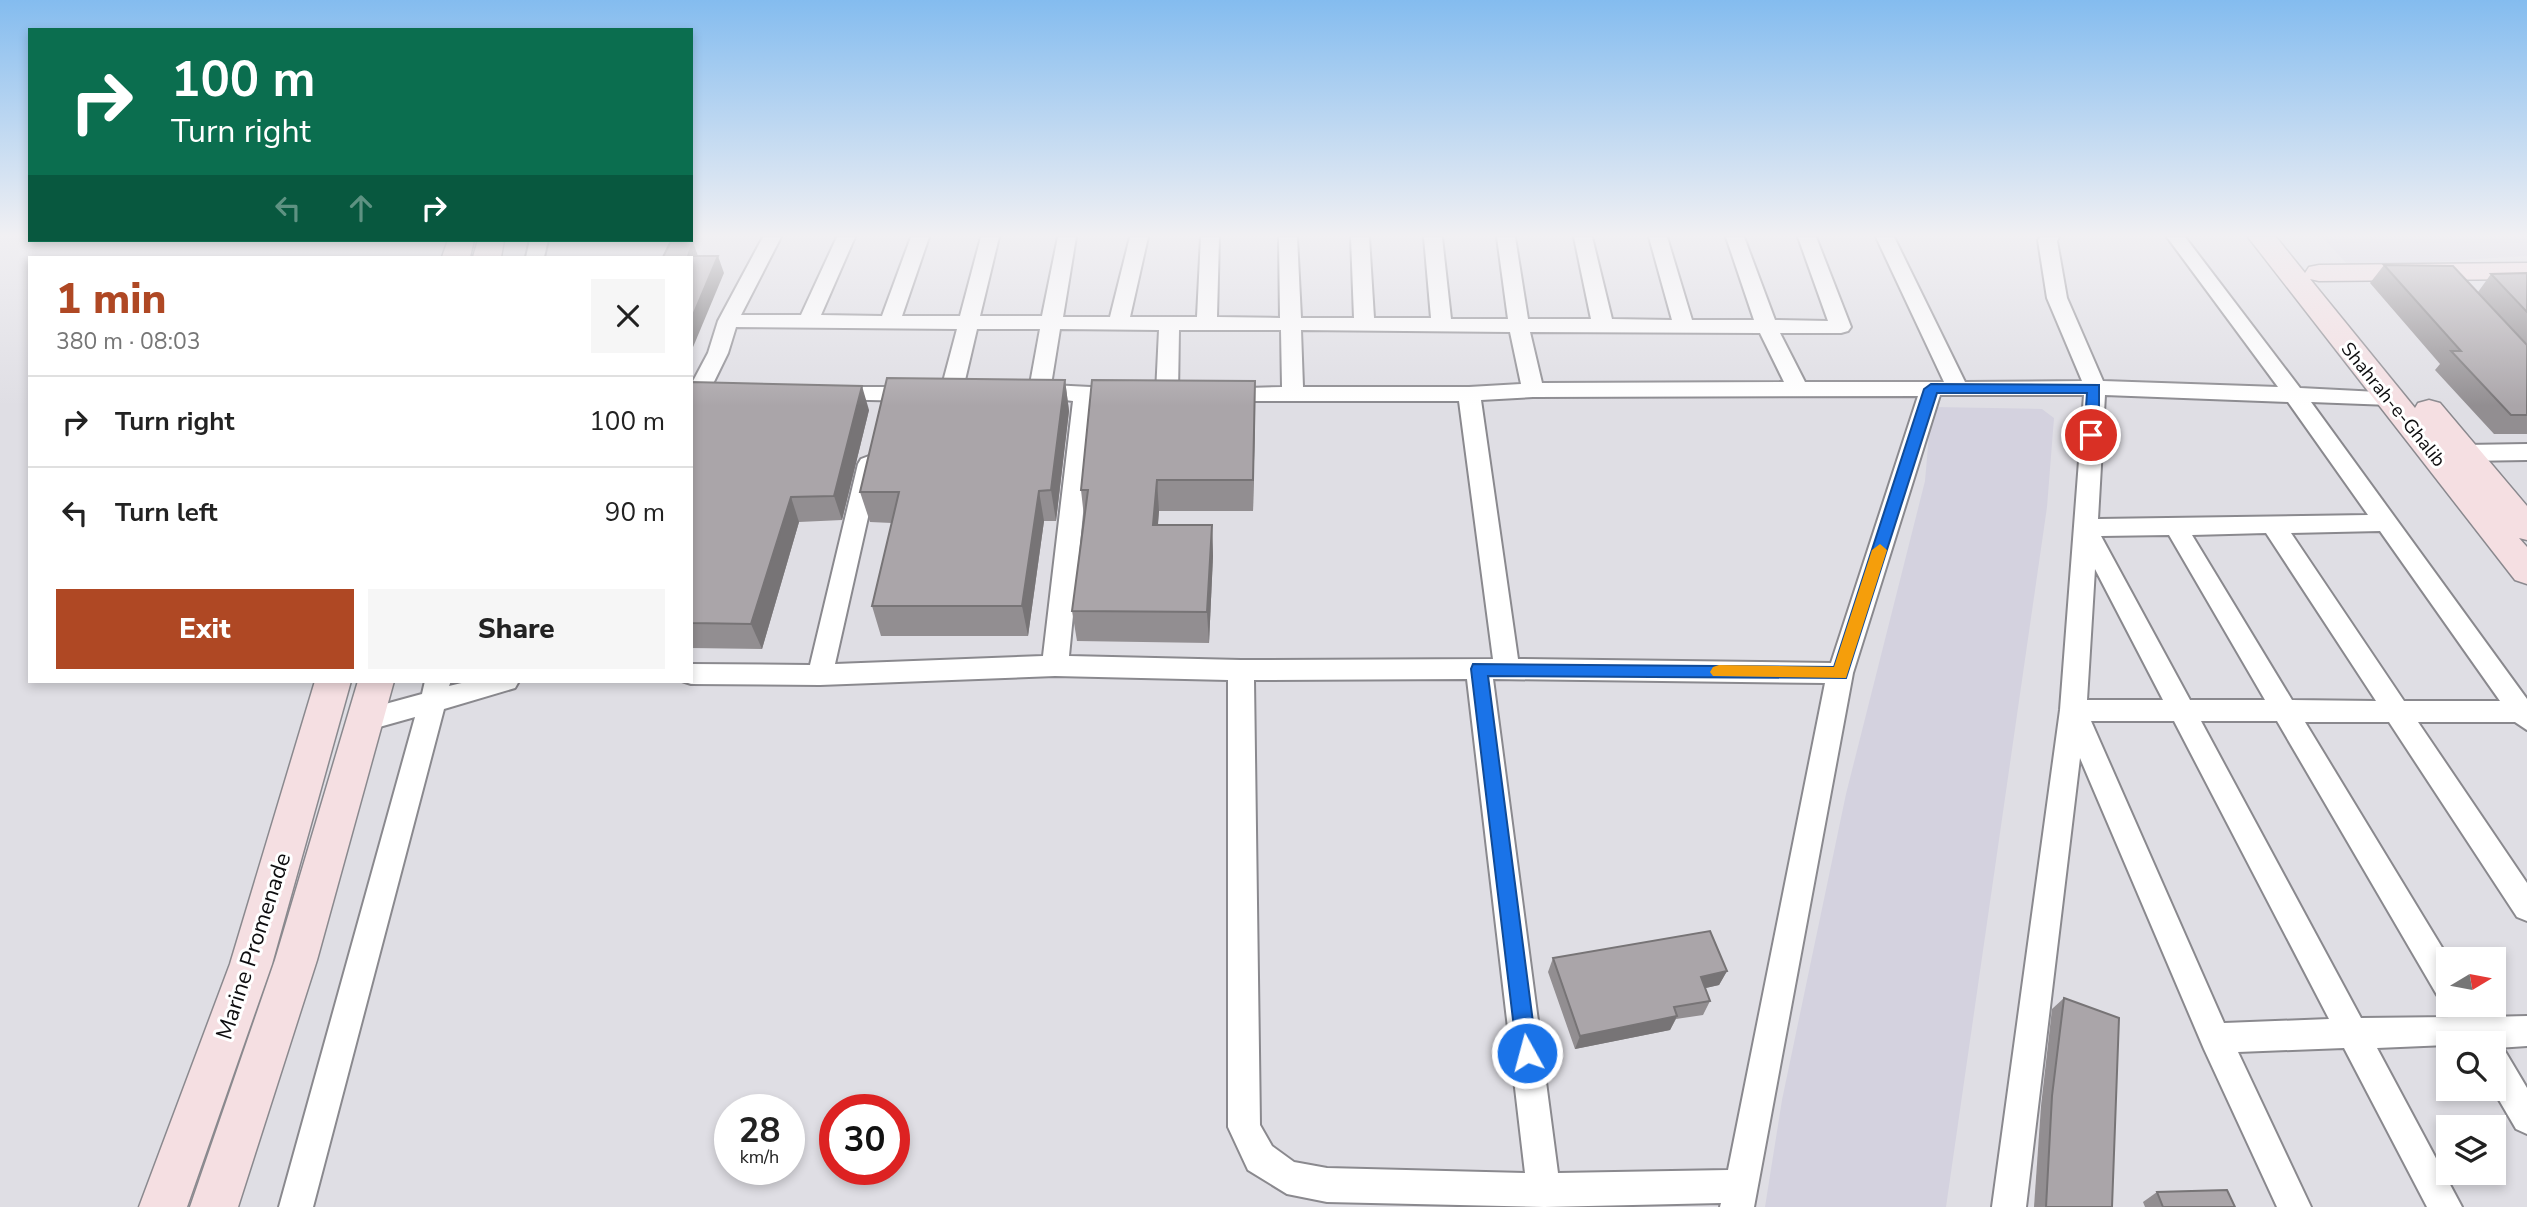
<!DOCTYPE html>
<meta charset="utf-8">
<style>
body{margin:0;font-family:"Nunito Sans",sans-serif;background:#f6f6f6;color:#222;height:100vh;display:flex;flex-direction:column;font-size:26px;white-space:nowrap}
*{box-sizing:border-box;margin:0}
p{font-size:23px;color:#767676}
.icon{flex:none;width:38px;height:38px;fill:none;stroke:currentColor;stroke-width:2;stroke-linecap:round;stroke-linejoin:round}
.map{position:relative;flex:1;overflow:hidden}
.sheet{position:absolute;left:28px;top:256px;width:665px;height:427px;display:flex;flex-direction:column;background:#fff;border-radius:0px;box-shadow:0 4px 10px #0003}
.sheet>*{flex:none}
.top-card{position:absolute;left:28px;top:28px;width:665px;height:214px;border-radius:0px;box-shadow:0 4px 10px #0003;background:#0b6e4f;color:#fff;overflow:hidden}
.needle{width:46px;rotate:80deg}
.tools{position:absolute;left:2436px;top:947px;display:grid;gap:14px}
.tools a{display:grid;place-items:center;width:70px;height:70px;border-radius:0px;background:#fff;box-shadow:0 4px 10px #0003;font-size:35px}
.speed{position:absolute;left:714px;top:1094px;display:flex;gap:14px;font-size:35px;font-weight:700;text-align:center}
.speed>*{display:grid;place-content:center;width:91px;height:91px;border-radius:50%;background:#fff;box-shadow:0 4px 10px #0003;line-height:1}
.speed small{font-size:18px;font-weight:400}
.speed .limit{border:10px solid #d22;background:#fff;color:#111}
.pin{position:absolute;display:grid;place-items:center;width:60px;height:60px;color:#fff;margin:-30px;border:4px solid #fff;border-radius:50%;box-shadow:0 2px 7px #0007}
.me{position:absolute;width:77px;margin:-38px;rotate:353deg;stroke-linejoin:round;filter:drop-shadow(0 0 5px #0008)}
.turn{display:flex;align-items:center;gap:24px;height:147px;padding:0 28px;font-size:32px}
.turn .icon{width:91px;height:91px;stroke-width:2.5}
.turn b{display:block;font-size:49px;line-height:60px}
.lanes{display:flex;align-items:center;height:66px;padding:0 28px;background:#0003;justify-content:center;gap:35px;direction:ltr}
.lanes .off{opacity:.35}
.round{display:grid;place-items:center;flex:none;width:74px;height:74px;border-radius:0px;background:#f6f6f6}
.headline{display:flex;align-items:center;justify-content:space-between;height:119px;padding:0 28px}
h1{font-size:42px;font-weight:800;line-height:52px;color:#af4824}
.primary-button{display:flex;gap:14px;margin-top:auto;padding:14px 28px}
.primary-button a{flex:1;height:80px;border-radius:0px;background:#af4824;color:#fff;font-size:28px;font-weight:800;line-height:80px;text-align:center}
.primary-button a+a{background:#f6f6f6;color:#222}
ul{padding:0;list-style:none}
li{display:flex;align-items:center;gap:21px;height:91px;padding:0 28px;border-top:2px solid #e0e0e0}
li div{flex:1}
li b{display:block;font-size:26px}
li em{font-style:normal}
.map>svg:first-child{display:block}
.built{fill:#d4d2df}
.lines{fill:none;stroke-linecap:round;stroke-linejoin:round}
.street-casing{stroke:#8a898e;stroke-width:4}
.secondary-casing{stroke:#8a898e;stroke-width:3}
.street{fill:#fff;fill-rule:evenodd}
.secondary{fill:#f5dfe2;fill-rule:evenodd}
.wall{fill:#928e91}
.shaded-wall{fill:#777476}
.building{fill:#aaa5a9;stroke:#777476;stroke-width:2}
.route{fill:#1a73e8;stroke:#114b97;stroke-width:2}
.slow{fill:#f59e0b}
.labels{text-anchor:middle;stroke-width:6;stroke-linejoin:round;paint-order:stroke}
.street-label{font-size:19px;fill:#0d0d0f;stroke:#fff}
.near-street-label{font-size:23px;fill:#0d0d0f;stroke:#fff}
</style>
<div class="map">
<svg width="2527" height="1207" viewBox="0 0 2527 1207">
<rect width="100%" height="100%" fill="#dfdee4"/>
<g class="built">
<polygon points="2322,237 2527,237 2527,256 2350,267"/>
<polygon points="1934,407 2042,409 2054,418 2047,507 1946,1207 1765,1207 1782,1100 1846,794 1925,481 1931,411"/>
</g>
<g class="lines">
<defs>
<g id="street">
<path d="M 763,237 L 781,237 L 741,315 L 801,315 L 837,237 L 855,237 L 821,315 L 882,316 L 911,237 L 929,237 L 902,316 L 960,316 L 981,237 L 999,237 L 980,316 L 1042,316 L 1058,237 L 1076,237 L 1063,317 L 1110,317 L 1130,237 L 1148,237 L 1130,317 L 1197,317 L 1201,237 L 1219,237 L 1217,317 L 1280,318 L 1279,237 L 1297,237 L 1301,318 L 1354,318 L 1351,237 L 1369,237 L 1374,318 L 1431,318 L 1424,237 L 1442,237 L 1451,319 L 1508,319 L 1497,237 L 1515,237 L 1528,319 L 1591,319 L 1574,237 L 1592,237 L 1612,319 L 1672,320 L 1649,237 L 1667,237 L 1692,320 L 1754,320 L 1726,237 L 1744,237 L 1775,320 L 1828,321 L 1798,237 L 1816,237 L 1851,327 L 1848,331 L 1841,333 L 1780,333 L 1805,382 L 1944,382 L 1876,237 L 1894,237 L 1965,382 L 2082,381 L 2047,298 L 2038,240 L 2040,237 L 2059,237 L 2057,241 L 2067,298 L 2103,381 L 2278,387 L 2167,237 L 2185,237 L 2300,388 L 2398,393 L 2401,398 L 2398,403 L 2390,405 L 2311,402 L 2527,699 L 2527,730 L 2515,722 L 2418,722 L 2527,883 L 2527,921 L 2517,917 L 2389,722 L 2305,722 L 2449,959 L 2448,1004 L 2477,1004 L 2485,1017 L 2527,1016 L 2527,1046 L 2497,1048 L 2505,1051 L 2527,1088 L 2527,1134 L 2516,1129 L 2492,1088 L 2494,1043 L 2377,1048 L 2462,1207 L 2427,1207 L 2344,1048 L 2238,1052 L 2311,1207 L 2277,1207 L 2204,1049 L 2080,758 L 2026,1207 L 1992,1207 L 2060,710 L 2084,395 L 1940,395 L 1853,673 L 1754,1207 L 1720,1207 L 1721,1203 L 1544,1207 L 1327,1202 L 1287,1194 L 1248,1170 L 1228,1127 L 1228,680 L 1055,676 L 820,685 L 691,684 L 682,681 L 691,681 L 691,664 L 810,665 L 858,464 L 861,459 L 869,456 L 877,459 L 880,464 L 835,664 L 1043,656 L 1073,401 L 1025,395 L 1022,390 L 1030,384 L 1040,329 L 977,329 L 962,393 L 959,398 L 943,398 L 940,393 L 957,329 L 736,327 L 728,353 L 708,394 L 692,394 L 691,385 L 708,353 L 718,321 ZM 1060,329 L 1159,330 L 1156,393 L 1159,398 L 1175,398 L 1178,393 L 1179,330 L 1281,330 L 1282,387 L 1214,389 L 1211,394 L 1214,399 L 1222,401 L 1459,401 L 1493,659 L 1241,660 L 1069,656 L 1094,402 L 1130,399 L 1133,394 L 1130,389 L 1051,385 ZM 1301,330 L 1510,332 L 1521,384 L 1469,387 L 1303,387 ZM 1530,332 L 1760,333 L 1784,382 L 1542,383 ZM 2105,395 L 2288,402 L 2368,515 L 2098,519 ZM 1918,396 L 1831,663 L 1518,659 L 1481,400 L 1533,397 ZM 2380,531 L 2500,701 L 2404,701 L 2291,533 ZM 2266,533 L 2376,701 L 2292,700 L 2192,535 ZM 2169,535 L 2265,700 L 2190,700 L 2101,536 ZM 2095,569 L 2163,700 L 2087,700 ZM 1467,679 L 1525,1173 L 1327,1168 L 1294,1162 L 1272,1146 L 1260,1125 L 1254,680 ZM 1493,679 L 1825,683 L 1728,1170 L 1558,1173 ZM 2091,721 L 2174,721 L 2329,1019 L 2224,1023 ZM 2201,721 L 2277,721 L 2437,995 L 2447,999 L 2445,1004 L 2451,1017 L 2361,1018 Z"/>
<polygon points="530,240 548,240 544,257 526,257"/>
<polygon points="830,387 916,387 924,389 927,394 924,399 916,401 822,399 819,394 822,389"/>
<polygon points="2527,444 2527,460 2465,461 2457,458 2454,453 2457,448 2465,445"/>
<polygon points="425,681 451,681 449,686 470,681 519,681 515,688 444,709 313,1207 279,1207 415,717 365,731 356,728 352,720 356,712 422,694"/>
</g>
<g id="secondary">
<polygon points="2248,237 2276,237 2305,273 2309,267 2319,265 2527,263 2527,279 2319,281 2310,279 2415,408 2418,403 2429,400 2440,403 2527,506 2527,540 2519,538 2527,547 2527,584 2515,580"/>
<polygon points="448,240 474,240 470,257 442,257"/>
<polygon points="478,240 504,240 501,257 473,257"/>
<polygon points="315,681 351,681 272,964 187,1207 139,1207 230,964"/>
<polygon points="358,681 394,681 317,960 238,1207 190,1207 275,960"/>
</g>
</defs>
<use href="#street" class="street-casing"/>
<use href="#secondary" class="secondary-casing"/>
<use href="#street" class="street"/>
<use href="#secondary" class="secondary"/>
</g>
<g class="wall">
<polygon points="2384,265 2478,292 2491,274 2527,273 2527,434 2494,434 2435,370 2440,364 2370,283"/>
<polygon points="1065,380 1069,411 1056,521 1044,521 1028,636 881,636 872,606 892,523 870,522 860,492"/>
<polygon points="691,382 869,410 842,520 799,522 762,649 691,648"/>
<polygon points="1255,412 1253,511 1159,511 1158,525 1212,525 1213,556 1209,643 1077,641 1072,611 1084,517 1081,490"/>
<polygon points="1553,958 1727,971 1719,985 1705,988 1710,1001 1703,1015 1676,1019 1670,1030 1575,1049 1548,972"/>
<polygon points="2064,998 2112,1207 2034,1207 2041,1106 2052,1009"/>
<polygon points="2157,1192 2235,1207 2145,1207 2143,1202"/>
</g>
<g class="shaded-wall">
<polygon points="693,242 699,259 688,257"/>
<polygon points="718,256 724,273 691,352 691,320"/>
<polygon points="1065,380 1069,411 1056,521 1051,490"/>
<polygon points="1255,381 1255,412 1253,511 1253,480"/>
<polygon points="862,386 869,410 842,520 834,496"/>
<polygon points="1157,480 1159,511 1155,556 1153,525"/>
<polygon points="1039,491 1044,521 1028,636 1022,606"/>
<polygon points="791,497 799,522 762,649 751,624"/>
<polygon points="1212,525 1213,556 1209,643 1207,612"/>
<polygon points="1727,971 1719,985 1693,991 1701,977"/>
<polygon points="1677,1016 1670,1030 1575,1049 1580,1036"/>
</g>
<g class="building">
<polygon points="693,242 688,256 718,256 691,320 691,257 663,257 670,243"/>
<polygon points="2384,265 2453,266 2527,345 2527,415 2511,415 2451,351 2461,351"/>
<polygon points="2527,273 2527,312 2491,274"/>
<polygon points="887,378 1065,380 1051,490 1039,491 1022,606 872,606 899,492 860,492"/>
<polygon points="1092,380 1255,381 1253,480 1157,480 1153,525 1212,525 1207,612 1072,611 1088,490 1081,490"/>
<polygon points="691,382 862,386 834,496 791,497 751,624 691,623"/>
<polygon points="1710,931 1727,971 1701,977 1710,1001 1674,1007 1677,1016 1580,1036 1553,958"/>
<polygon points="2064,998 2119,1018 2112,1207 2046,1207 2052,1096"/>
<polygon points="2227,1190 2235,1207 2163,1207 2157,1192"/>
</g>
<linearGradient id="sky" x2="0" y2="1"><stop stop-color="#84bcef"/><stop offset="0.58" stop-color="#f1f0f3"/><stop offset="1" stop-color="#f1f0f3" stop-opacity="0"/></linearGradient>
<rect width="2527" height="406" fill="url(#sky)"/>
<polygon class="route" points="1931,384 2099,385 2099,435 2091,440 2084,435 2087,393 1937,393 1846,678 1488,676 1537,1053 1534,1060 1527,1063 1519,1060 1517,1053 1471,669 1473,664 1834,667 1924,389"/>
<polygon class="slow" points="1880,544 1887,550 1846,678 1713,676 1710,672 1713,667 1719,665 1834,667 1872,550"/>
<g class="labels">
<g class="street-label">
<text transform="translate(2394 404) rotate(51)" y="7">Shahrah-e-Ghalib</text>
</g>
<g class="near-street-label">
<text transform="translate(253 946) rotate(-72)" y="8">Marine Promenade</text>
</g>
</g>
</svg>
<div class="tools">
<a><svg class="needle" viewBox="-14 -14 28 28"><path d="M0-13l5 13h-10z" fill="#e53935"/><path d="M0 13l5-13h-10z" fill="#767676"/></svg></a>
<a><svg class="icon" aria-label="search" viewBox="0 0 24 24"><circle cx="10" cy="10" r="6"/><path d="M15 15l6 6"/></svg></a>
<a><svg class="icon" aria-label="layers" viewBox="0 0 24 24"><path d="M12 4l9 5-9 5-9-5zM3 14l9 5 9-5"/></svg></a>
</div>
<div class="speed"><div>28<small>km/h</small></div><div class="limit">30</div></div>
<div class="pin" style="left:2091px;top:435px;background:#d93025"><svg class="icon" aria-label="arrive" viewBox="0 0 24 24"><path d="M6 21V4h12l-3 4 3 4H6"/></svg></div>
<svg class="me" style="left:1527px;top:1053px" viewBox="-20 -20 40 40"><circle r="17" fill="#1a73e8" stroke="#fff" stroke-width="3"/><path d="M0-11L8 9 0 5-8 9z" fill="#fff"/></svg>
<div class="top-card">
<div class="turn"><svg class="icon" aria-label="right" viewBox="0 0 24 24"><path d="M7 20v-9h11M14 6l5 5-5 5"/></svg><div><b>100 m</b>Turn right</div></div>
<div class="lanes"><svg class="icon off" aria-label="left" viewBox="0 0 24 24"><path d="M17 20v-9H6M10 6l-5 5 5 5"/></svg><svg class="icon off" aria-label="ahead" viewBox="0 0 24 24"><path d="M12 20V5M6 11l6-6 6 6"/></svg><svg class="icon" aria-label="right" viewBox="0 0 24 24"><path d="M7 20v-9h11M14 6l5 5-5 5"/></svg></div>
</div>
<section class="sheet">
<div class="headline"><div><h1>1 min</h1><p>380 m · 08:03</p></div><a class="round"><svg class="icon" aria-label="close" viewBox="0 0 24 24"><path d="M6 6l12 12M18 6L6 18"/></svg></a></div>
<ul>
<li><svg class="icon" aria-label="right" viewBox="0 0 24 24"><path d="M7 20v-9h11M14 6l5 5-5 5"/></svg><div><b>Turn right</b></div><em>100 m</em></li>
<li><svg class="icon" aria-label="left" viewBox="0 0 24 24"><path d="M17 20v-9H6M10 6l-5 5 5 5"/></svg><div><b>Turn left</b></div><em>90 m</em></li>
</ul>
<div class="primary-button"><a>Exit</a><a>Share</a></div>
</section>
</div>
